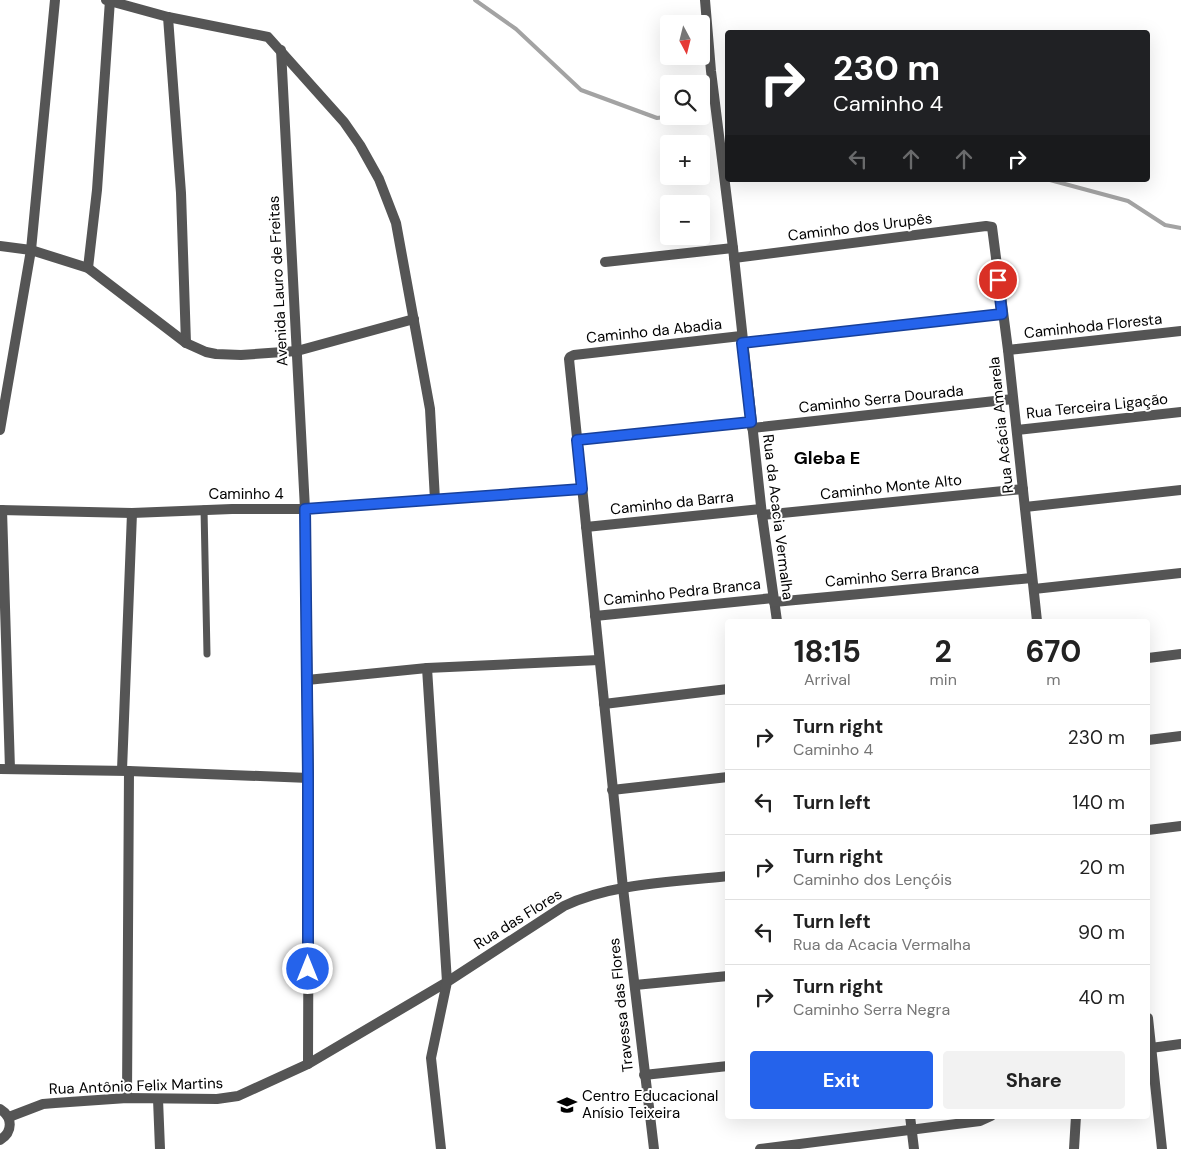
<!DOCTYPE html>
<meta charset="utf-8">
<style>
body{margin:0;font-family:"DM Sans",sans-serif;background:#f2f2f2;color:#222;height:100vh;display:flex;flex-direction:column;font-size:19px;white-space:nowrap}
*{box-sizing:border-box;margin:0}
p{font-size:16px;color:#767676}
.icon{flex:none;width:28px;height:28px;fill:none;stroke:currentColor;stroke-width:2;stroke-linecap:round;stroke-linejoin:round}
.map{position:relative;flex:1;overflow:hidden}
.side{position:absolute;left:725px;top:619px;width:425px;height:500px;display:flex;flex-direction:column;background:#fff;border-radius:5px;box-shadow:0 5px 20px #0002}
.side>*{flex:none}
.top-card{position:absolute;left:725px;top:30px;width:425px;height:152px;border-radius:5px;box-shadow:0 5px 20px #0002;background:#202124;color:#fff;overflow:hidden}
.needle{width:32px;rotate:173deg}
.fabs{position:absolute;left:660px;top:15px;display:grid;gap:10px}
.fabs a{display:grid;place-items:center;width:50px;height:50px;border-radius:5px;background:#fff;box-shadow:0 5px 20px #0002;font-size:25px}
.pin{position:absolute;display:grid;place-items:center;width:42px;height:42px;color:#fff;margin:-21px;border:2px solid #fff;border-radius:50%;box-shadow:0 1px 5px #0007}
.me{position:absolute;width:55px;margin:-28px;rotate:0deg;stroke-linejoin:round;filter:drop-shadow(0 0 4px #0008)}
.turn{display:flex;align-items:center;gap:18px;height:105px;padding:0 25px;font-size:22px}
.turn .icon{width:65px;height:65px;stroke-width:2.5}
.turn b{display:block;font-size:35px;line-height:42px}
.lanes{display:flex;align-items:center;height:48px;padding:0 25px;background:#0003;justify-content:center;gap:25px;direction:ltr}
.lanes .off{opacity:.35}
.eta{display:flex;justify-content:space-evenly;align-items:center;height:85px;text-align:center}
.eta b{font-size:30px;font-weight:700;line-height:35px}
.primary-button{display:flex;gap:10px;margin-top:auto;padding:10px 25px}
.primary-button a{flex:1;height:58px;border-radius:5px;background:#2563eb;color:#fff;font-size:20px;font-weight:700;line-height:58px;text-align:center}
.primary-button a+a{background:#f2f2f2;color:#222}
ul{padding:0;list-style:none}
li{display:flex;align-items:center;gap:15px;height:65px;padding:0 25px;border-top:1px solid #e0e0e0}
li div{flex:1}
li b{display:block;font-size:19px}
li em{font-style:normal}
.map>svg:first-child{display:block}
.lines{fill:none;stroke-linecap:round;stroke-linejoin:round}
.stream{stroke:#a3a3a3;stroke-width:4}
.service{stroke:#555;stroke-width:7}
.minor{stroke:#555;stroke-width:10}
.tertiary{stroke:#555;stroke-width:10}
.route-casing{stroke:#184099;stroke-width:12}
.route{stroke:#2563eb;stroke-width:9}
.labels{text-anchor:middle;stroke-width:4;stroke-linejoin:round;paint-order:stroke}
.street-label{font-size:15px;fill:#000;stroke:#fff}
.poi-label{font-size:15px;fill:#000;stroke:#fff;text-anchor:start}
.quarter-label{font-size:18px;font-weight:bold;fill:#000;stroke:#fff}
</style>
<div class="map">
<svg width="1181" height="1149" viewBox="0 0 1181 1149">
<rect width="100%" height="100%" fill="#fff"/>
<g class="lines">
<g class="stream">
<polyline points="475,0 516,29 581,90 657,118 673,116"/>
<polyline points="1050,180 1128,201 1165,225 1181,228"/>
</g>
<polyline class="service" points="204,509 207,654"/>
<g class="minor">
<polyline points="106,0 168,17 268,37 344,122 360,145 379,179 396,223 430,409 435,500"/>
<polyline points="168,17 181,193 186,343"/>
<polyline points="281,50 305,509 309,778 308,1064"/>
<polyline points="0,246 31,250 88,268 186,343 206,352 216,354 241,355 297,351 414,319"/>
<polyline points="734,258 986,226 992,227 1008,350 1037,621"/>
<polyline points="605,262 733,248"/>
<polyline points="88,268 97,190 110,0"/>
<polyline points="742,343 1002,314"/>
<polyline points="1008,350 1181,331"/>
<polyline points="752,428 1013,399"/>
<polyline points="0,430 31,250 55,0"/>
<polyline points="1017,430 1181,412"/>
<polyline points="577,440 751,422"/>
<polyline points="1025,507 1181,490"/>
<polyline points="0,510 132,513 232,509 305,509 581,489"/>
<polyline points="2,510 10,769"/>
<polyline points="762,515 1023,489"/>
<polyline points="586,527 761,509"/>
<polyline points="1034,589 1181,573"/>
<polyline points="774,602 1032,578"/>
<polyline points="595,616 773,598"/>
<polyline points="1148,658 1181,654"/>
<polyline points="307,680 427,668 599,660"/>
<polyline points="604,704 728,689"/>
<polyline points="1148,740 1181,736"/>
<polyline points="0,769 129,771 309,778"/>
<polyline points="122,770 132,513"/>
<polyline points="612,790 728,777"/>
<polyline points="635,985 728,976"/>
<polyline points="1148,1018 1162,1149"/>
<polyline points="1151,1048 1181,1044"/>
<polyline points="644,1075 728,1066"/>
<polyline points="127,1098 129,771"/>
<polyline points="158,1099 160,1149"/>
<path d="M 0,1109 C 13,1117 13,1132 0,1140"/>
<polyline points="910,1116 914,1149"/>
<polyline points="9,1117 43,1104 55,1103 127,1098 217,1099 238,1096 308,1064 447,982 427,668"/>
<polyline points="654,1149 623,888 569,359 570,357 574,355 741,336"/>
<polyline points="760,1149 980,1121 991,1116"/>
<polyline points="1074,1149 1076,1116"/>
</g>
<g class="tertiary">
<polyline points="705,0 711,71 733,248 762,515 777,621"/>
<polyline points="1148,830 1181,826"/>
<path d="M 441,1149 L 431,1058 L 447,982 L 564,906 C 612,883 675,882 728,876"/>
</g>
</g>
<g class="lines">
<defs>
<polyline id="route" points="308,969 308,778 305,509 582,489 577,440 751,422 742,343 1002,314 998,280"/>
</defs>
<use href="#route" class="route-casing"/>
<use href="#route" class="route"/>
</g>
<defs>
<symbol id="school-bare" viewBox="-9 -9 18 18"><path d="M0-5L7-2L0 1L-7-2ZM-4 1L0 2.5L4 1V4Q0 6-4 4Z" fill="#000" stroke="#fff" stroke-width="2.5" paint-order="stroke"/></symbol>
</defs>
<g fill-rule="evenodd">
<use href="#school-bare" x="553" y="1091" width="28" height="28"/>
</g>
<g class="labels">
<g class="street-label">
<text transform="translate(860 227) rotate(-7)" y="5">Caminho dos Urupês</text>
<text transform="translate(278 281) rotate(-93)" y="5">Avenida Lauro de Freitas</text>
<text transform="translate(1093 326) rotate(-6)" y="5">Caminhoda Floresta</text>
<text transform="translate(654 331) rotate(-6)" y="5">Caminho da Abadia</text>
<text transform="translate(881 399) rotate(-6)" y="5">Caminho Serra Dourada</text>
<text transform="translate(1097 406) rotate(-6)" y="5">Rua Terceira Ligação</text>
<text transform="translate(1001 425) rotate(-96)" y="5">Rua Acácia Amarela</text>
<text transform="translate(891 487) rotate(-6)" y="5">Caminho Monte Alto</text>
<text x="246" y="499">Caminho 4</text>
<text transform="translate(672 503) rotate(-6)" y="5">Caminho da Barra</text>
<text transform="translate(778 517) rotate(83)" y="5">Rua da Acacia Vermalha</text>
<text transform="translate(902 575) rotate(-5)" y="5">Caminho Serra Branca</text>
<text transform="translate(682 592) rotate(-6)" y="5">Caminho Pedra Branca</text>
<text transform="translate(518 919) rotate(-32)" y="5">Rua das Flores</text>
<text transform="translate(621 1005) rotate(-96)" y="5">Travessa das Flores</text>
<text transform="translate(136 1086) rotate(-2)" y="5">Rua Antônio Felix Martins</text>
</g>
<g class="poi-label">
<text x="582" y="1101">Centro Educacional<tspan x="582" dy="17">Anísio Teixeira</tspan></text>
</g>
<g class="quarter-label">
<text x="827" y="464">Gleba E</text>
</g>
</g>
</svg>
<div class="fabs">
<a><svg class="needle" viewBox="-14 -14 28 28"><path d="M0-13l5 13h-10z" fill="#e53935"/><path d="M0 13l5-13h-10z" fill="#767676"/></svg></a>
<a><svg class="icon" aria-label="search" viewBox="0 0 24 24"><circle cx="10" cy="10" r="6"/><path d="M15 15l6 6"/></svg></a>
<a>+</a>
<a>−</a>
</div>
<div class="pin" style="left:998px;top:280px;background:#d93025"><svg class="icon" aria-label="arrive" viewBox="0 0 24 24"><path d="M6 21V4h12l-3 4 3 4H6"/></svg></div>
<svg class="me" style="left:308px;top:969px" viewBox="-20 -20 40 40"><circle r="17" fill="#2563eb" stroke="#fff" stroke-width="3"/><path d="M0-11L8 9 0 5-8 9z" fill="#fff"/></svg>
<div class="top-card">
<div class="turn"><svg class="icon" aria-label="right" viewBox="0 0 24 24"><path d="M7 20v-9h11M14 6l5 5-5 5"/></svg><div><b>230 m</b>Caminho 4</div></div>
<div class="lanes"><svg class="icon off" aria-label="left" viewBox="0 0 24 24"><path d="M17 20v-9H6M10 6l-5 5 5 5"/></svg><svg class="icon off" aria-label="ahead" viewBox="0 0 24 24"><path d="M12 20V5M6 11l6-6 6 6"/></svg><svg class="icon off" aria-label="ahead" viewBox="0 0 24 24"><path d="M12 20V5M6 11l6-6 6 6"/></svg><svg class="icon" aria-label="right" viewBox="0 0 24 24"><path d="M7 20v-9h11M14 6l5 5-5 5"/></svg></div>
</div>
<section class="side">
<div class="eta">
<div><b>18:15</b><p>Arrival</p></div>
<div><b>2</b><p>min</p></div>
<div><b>670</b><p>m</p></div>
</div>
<ul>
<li><svg class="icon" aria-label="right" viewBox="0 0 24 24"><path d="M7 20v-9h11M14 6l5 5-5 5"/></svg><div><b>Turn right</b><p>Caminho 4</p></div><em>230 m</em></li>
<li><svg class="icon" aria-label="left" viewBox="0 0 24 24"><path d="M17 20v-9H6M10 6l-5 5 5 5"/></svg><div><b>Turn left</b></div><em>140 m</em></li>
<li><svg class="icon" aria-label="right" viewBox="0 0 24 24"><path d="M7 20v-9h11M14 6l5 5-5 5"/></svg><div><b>Turn right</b><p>Caminho dos Lençóis</p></div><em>20 m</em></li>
<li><svg class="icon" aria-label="left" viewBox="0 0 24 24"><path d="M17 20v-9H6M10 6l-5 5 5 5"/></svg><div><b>Turn left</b><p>Rua da Acacia Vermalha</p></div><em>90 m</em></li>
<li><svg class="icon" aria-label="right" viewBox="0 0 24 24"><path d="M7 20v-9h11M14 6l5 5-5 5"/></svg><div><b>Turn right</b><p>Caminho Serra Negra</p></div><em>40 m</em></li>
</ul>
<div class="primary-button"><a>Exit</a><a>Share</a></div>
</section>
</div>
